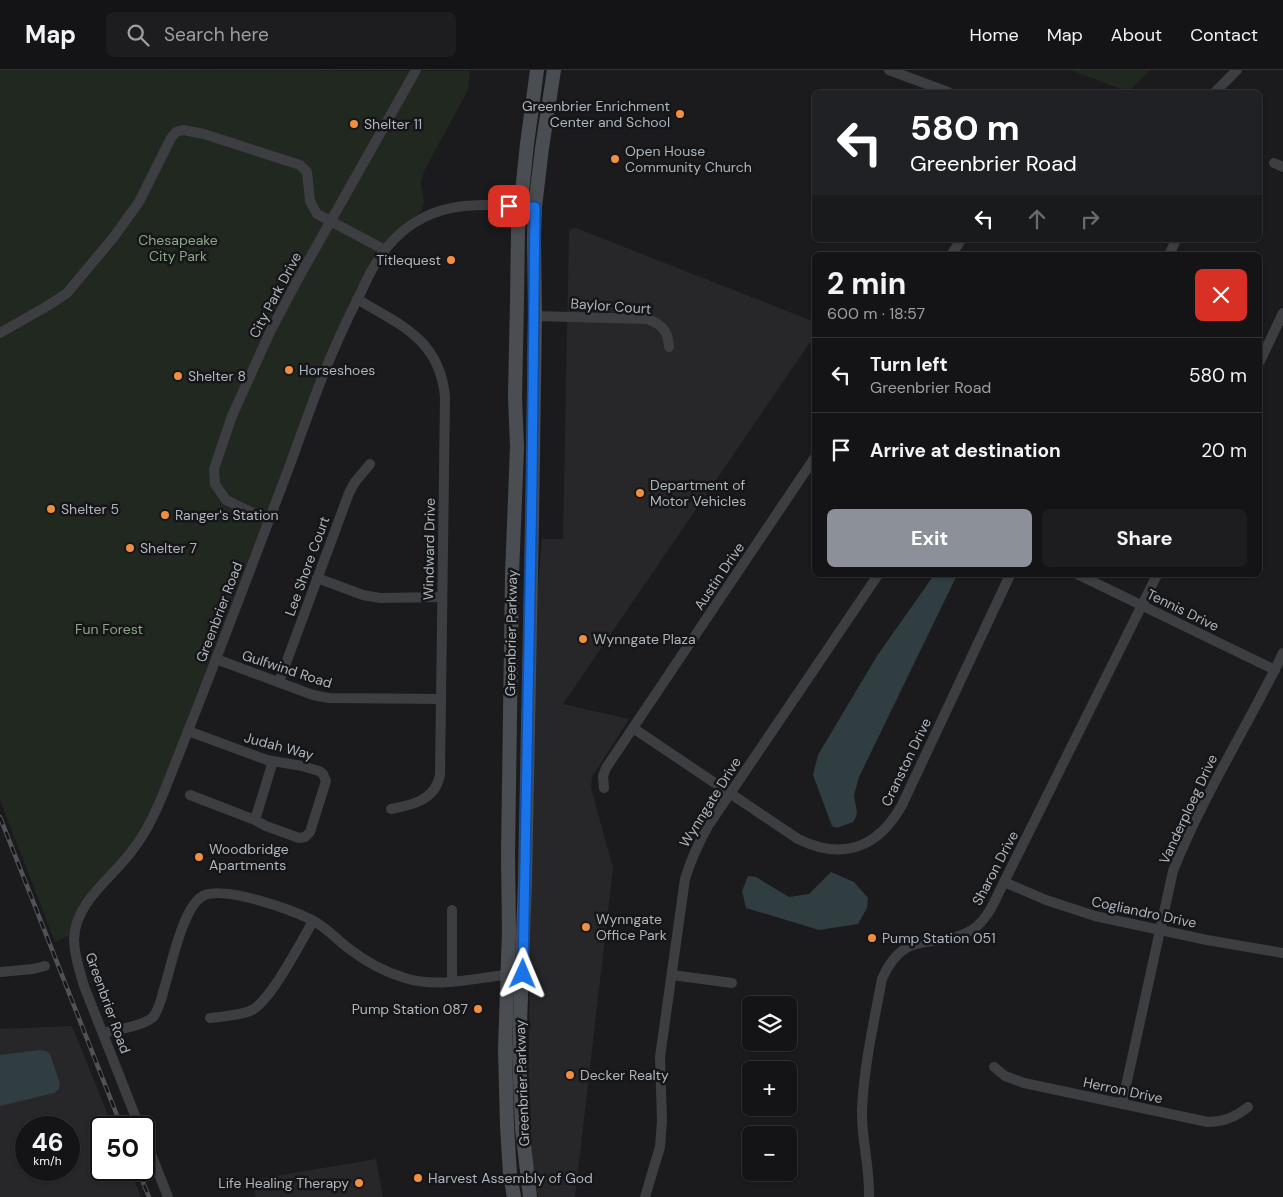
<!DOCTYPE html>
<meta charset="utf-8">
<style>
body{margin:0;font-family:"DM Sans",sans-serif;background:#1d1d1f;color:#f1f3f6;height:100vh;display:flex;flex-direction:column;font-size:19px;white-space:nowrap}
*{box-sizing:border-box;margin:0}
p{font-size:16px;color:#9d9ea1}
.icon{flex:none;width:28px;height:28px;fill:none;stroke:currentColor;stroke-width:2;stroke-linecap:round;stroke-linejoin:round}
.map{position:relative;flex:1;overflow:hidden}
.drawer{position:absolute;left:812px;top:182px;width:450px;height:325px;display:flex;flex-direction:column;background:#141416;border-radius:8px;box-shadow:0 1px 4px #0004,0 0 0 1px #333335}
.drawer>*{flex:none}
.hud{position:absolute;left:812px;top:20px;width:450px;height:152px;border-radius:8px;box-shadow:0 1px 4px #0004,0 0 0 1px #333335;background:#202124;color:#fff;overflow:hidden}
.buttons{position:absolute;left:742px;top:926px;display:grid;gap:10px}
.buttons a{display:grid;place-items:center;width:55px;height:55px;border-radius:8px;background:#141416;box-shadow:0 1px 4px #0004,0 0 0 1px #333335;font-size:25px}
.speed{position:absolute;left:15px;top:1046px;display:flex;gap:10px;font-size:25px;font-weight:700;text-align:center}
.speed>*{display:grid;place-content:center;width:65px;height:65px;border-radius:50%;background:#141416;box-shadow:0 1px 4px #0004,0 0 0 1px #333335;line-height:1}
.speed small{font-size:12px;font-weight:400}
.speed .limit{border:2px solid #111;border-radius:8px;background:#fff;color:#111}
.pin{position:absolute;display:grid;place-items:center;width:42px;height:42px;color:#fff;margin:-21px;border-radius:10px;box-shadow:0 2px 8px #0006}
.me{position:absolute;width:55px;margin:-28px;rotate:1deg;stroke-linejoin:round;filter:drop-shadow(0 0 4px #0008)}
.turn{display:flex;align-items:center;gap:18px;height:105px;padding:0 15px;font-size:22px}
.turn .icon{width:65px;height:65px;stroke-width:2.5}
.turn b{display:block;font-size:35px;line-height:42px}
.lanes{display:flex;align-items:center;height:48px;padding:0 15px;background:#0003;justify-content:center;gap:25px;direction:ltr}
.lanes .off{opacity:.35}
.round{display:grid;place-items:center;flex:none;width:52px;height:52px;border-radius:8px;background:#1d1d1f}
.headline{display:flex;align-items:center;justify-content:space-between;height:85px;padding:0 15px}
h1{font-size:30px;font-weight:700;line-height:38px}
.button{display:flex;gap:10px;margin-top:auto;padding:10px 15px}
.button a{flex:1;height:58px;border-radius:8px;background:#8c9099;color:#fff;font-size:20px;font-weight:700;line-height:58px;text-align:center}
.button a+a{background:#1d1d1f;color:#f1f3f6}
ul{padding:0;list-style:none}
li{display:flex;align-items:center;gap:15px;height:75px;padding:0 15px;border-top:1px solid #333335}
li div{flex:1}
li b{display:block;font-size:19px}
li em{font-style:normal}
header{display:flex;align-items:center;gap:30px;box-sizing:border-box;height:70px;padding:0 25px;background:#141416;border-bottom:1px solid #333335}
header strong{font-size:24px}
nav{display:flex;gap:28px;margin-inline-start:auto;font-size:18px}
.search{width:350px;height:45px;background:#1d1d1f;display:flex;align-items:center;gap:12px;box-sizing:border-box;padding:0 18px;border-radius:8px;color:#9d9ea1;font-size:19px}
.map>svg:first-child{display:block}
.built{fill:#27272a;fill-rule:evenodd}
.green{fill:#212820}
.water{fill:#303e41}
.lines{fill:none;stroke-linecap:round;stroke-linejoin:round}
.minor{stroke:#3c3e42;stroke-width:10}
.secondary{stroke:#4a4e52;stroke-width:14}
.rail-casing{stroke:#4f5357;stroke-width:4.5}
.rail{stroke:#161618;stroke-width:2.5;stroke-dasharray:8;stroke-linecap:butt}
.route-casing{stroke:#114b97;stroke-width:12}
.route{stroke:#1a73e8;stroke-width:9}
.poi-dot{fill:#f08f40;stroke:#161618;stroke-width:2}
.labels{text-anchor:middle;stroke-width:5;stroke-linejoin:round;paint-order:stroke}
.poi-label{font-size:14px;fill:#aeb5bc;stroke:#161618;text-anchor:start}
.park-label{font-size:14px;fill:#8aa785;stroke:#161618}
.street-label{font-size:14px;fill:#aeb5bc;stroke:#161618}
</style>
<header>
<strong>Map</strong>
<div class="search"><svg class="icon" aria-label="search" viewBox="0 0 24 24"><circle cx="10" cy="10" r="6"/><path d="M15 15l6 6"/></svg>Search here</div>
<nav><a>Home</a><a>Map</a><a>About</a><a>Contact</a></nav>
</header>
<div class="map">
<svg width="1283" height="1127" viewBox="0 0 1283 1127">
<rect width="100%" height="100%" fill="#1b1b1d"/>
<g class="built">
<polygon points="576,158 815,252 815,265 563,634 629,649 592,707 591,718 613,798 575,1127 538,1127 530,1084 528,1052 534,560 542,469 563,469 569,161 571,159"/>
<path d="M 72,956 L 113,1057 L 101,1058 L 101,1100 L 130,1100 L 141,1127 L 0,1127 L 0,959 ZM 26,1058 L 69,1058 L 69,1100 L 26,1100 Z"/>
<polygon points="376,1089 383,1127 256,1127 252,1110"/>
</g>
<g class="green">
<path d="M 0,0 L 470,1 L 468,20 L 423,103 L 421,114 L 424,132 L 422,141 L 395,161 L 371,189 L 336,262 L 169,696 C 157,727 145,755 126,782 C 106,811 73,827 70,865 L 55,872 L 0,730 Z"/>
<polygon points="1071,0 1150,0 1128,22"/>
</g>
<g class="water">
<polygon points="934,505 957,505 859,707 854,725 857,743 855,749 853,752 837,758 832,756 813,705 818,685 877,586"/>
<polygon points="831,802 854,812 868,828 867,838 858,854 819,860 746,838 742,821 748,806 756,807 789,827 809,824"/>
<polygon points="40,980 46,981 50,984 60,1014 59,1019 54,1023 0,1036 0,985"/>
</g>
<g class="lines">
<g class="minor">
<polyline points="889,0 948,22"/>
<polyline points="1215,22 1237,0"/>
<polyline points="1274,93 1283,97"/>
<polyline points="951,185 961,170"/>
<polyline points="1169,185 1176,170"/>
<path d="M 357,229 C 401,255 440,270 445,327 L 440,705 C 435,730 413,735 391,739"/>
<path d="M 535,246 L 647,249 C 662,254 668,261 669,277"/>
<polyline points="0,263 49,235 67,223 113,168 139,132 171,68 176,62 183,60 204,64 300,95 307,102 310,131 317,144 385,180"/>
<polyline points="1260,291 1283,243"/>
<polyline points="269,451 226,430 215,414 214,399 232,346 270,262 298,209 416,0"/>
<polyline points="1079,505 1275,600"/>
<polyline points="317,508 363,525 380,528 442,527"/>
<polyline points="216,589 313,625 329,628 441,629"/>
<polyline points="279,612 349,423 355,412 370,394"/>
<path d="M 633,658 L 798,769 C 843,791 878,778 902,735 L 1010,505"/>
<polyline points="188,661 267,690 302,696 319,701 323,704 326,711 310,762 305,767 299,768 266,756 255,750 190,725"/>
<polyline points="604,718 603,706 606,698 815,387"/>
<polyline points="255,750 273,691"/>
<polyline points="1004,812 1046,830 1095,846 1207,870 1283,883"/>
<polyline points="452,840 452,912"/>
<polyline points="0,902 33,899 45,896"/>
<polyline points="672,905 732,913"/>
<path d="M 210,948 C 223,946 241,946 252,940 C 271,930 301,872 313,851"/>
<path d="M 103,963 C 115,960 144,956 153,947 C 159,940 162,927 164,919 C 171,897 183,836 203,826 C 224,815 292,840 312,850 C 326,857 336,869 348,878 C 365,891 384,902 405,908 C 440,919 478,907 514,904"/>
<path d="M 994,997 L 1005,1006 L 1024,1013 L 1208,1052 C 1224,1052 1236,1047 1248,1037"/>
<path d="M 1122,1034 L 1173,801 C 1203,725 1248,656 1283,583"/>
<path d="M 140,1058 L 84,916 C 80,901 74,886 74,869 C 75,831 114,807 134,778 C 150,757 160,733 169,709 C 211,604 251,498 291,392 C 311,336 331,280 359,226 C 367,209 375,191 388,176 C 426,131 472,133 526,137"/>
<polyline points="144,1066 168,1127"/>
<path d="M 645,1127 L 660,1077 L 662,1051 L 660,987 L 685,809 C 691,789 698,774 708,756 L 878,505"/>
<path d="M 869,1127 C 870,1097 861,1068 862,1039 C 864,995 874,952 882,909 C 906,855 935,882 972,860 C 988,850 996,828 1004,812 L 1157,505"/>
</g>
<g class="secondary">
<polyline points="514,1127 510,1104 507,1056 505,979 509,861 508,786 512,505 517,377 515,327 517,230 518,160 527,74 537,0"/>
<polyline points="530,1127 522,1058 519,983 525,809 532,451 535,246 534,167 535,137 542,78 554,0"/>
</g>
<defs>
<g id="rail">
<polyline points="0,747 122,1058"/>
<polyline points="138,1100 149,1127"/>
</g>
</defs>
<use href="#rail" class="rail-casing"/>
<use href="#rail" class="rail"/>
</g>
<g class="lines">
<defs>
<polyline id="route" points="509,136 535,137 532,414 523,904"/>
</defs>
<use href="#route" class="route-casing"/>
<use href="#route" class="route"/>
</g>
<g class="poi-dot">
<circle cx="680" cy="44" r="5"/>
<circle cx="354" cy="54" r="5"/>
<circle cx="615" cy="89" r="5"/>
<circle cx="451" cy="190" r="5"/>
<circle cx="289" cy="300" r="5"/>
<circle cx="178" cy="306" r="5"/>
<circle cx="640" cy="423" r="5"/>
<circle cx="51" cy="439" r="5"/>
<circle cx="165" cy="445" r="5"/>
<circle cx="130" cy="478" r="5"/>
<circle cx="583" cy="569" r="5"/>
<circle cx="199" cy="787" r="5"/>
<circle cx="586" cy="857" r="5"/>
<circle cx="872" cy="868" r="5"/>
<circle cx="478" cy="939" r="5"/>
<circle cx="570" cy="1005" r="5"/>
<circle cx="418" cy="1108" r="5"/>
<circle cx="359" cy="1113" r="5"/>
</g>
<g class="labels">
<g class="poi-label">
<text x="670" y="41" text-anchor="end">Greenbrier Enrichment<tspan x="670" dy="16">Center and School</tspan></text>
<text x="364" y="59">Shelter 11</text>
<text x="625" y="86">Open House<tspan x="625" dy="16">Community Church</tspan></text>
<text x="441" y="195" text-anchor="end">Titlequest</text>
<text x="299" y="305">Horseshoes</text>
<text x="188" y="311">Shelter 8</text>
<text x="650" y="420">Department of<tspan x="650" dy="16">Motor Vehicles</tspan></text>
<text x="61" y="444">Shelter 5</text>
<text x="175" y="450">Ranger's Station</text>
<text x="140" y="483">Shelter 7</text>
<text x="593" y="574">Wynngate Plaza</text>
<text x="209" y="784">Woodbridge<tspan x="209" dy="16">Apartments</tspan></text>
<text x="596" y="854">Wynngate<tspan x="596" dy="16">Office Park</tspan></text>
<text x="882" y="873">Pump Station 051</text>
<text x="468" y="944" text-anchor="end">Pump Station 087</text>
<text x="580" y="1010">Decker Realty</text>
<text x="428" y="1113">Harvest Assembly of God</text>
<text x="349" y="1118" text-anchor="end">Life Healing Therapy</text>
</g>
<g class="park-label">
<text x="178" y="175">Chesapeake<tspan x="178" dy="16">City Park</tspan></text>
<text x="109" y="564">Fun Forest</text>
</g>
<g class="street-label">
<text transform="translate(275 225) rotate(-62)" y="5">City Park Drive</text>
<text transform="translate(611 236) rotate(4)" y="5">Baylor Court</text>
<text transform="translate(429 479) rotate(-89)" y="5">Windward Drive</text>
<text transform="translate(307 496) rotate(-70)" y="5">Lee Shore Court</text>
<text transform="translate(719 506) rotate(-56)" y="5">Austin Drive</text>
<text transform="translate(1183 540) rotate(26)" y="5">Tennis Drive</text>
<text transform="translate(219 542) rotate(-69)" y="5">Greenbrier Road</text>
<text transform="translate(511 563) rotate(-89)" y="5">Greenbrier Parkway</text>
<text transform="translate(287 599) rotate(18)" y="5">Gulfwind Road</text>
<text transform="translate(279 676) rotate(15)" y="5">Judah Way</text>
<text transform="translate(906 692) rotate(-64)" y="5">Cranston Drive</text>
<text transform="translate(710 732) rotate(-58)" y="5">Wynngate Drive</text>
<text transform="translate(1188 739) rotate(-65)" y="5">Vanderploeg Drive</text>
<text transform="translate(995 798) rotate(-62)" y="5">Sharon Drive</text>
<text transform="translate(1144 842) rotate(12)" y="5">Cogliandro Drive</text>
<text transform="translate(108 933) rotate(70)" y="5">Greenbrier Road</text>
<text transform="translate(522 1013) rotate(-92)" y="5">Greenbrier Parkway</text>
<text transform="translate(1123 1020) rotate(12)" y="5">Herron Drive</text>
</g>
</g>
</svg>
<div class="buttons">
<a><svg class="icon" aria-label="layers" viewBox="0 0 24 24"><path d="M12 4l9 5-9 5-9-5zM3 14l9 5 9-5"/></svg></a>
<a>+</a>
<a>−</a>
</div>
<div class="speed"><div>46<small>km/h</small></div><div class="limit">50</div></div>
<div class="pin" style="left:509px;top:136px;background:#d93025"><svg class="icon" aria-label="arrive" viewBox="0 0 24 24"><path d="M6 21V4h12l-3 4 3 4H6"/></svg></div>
<svg class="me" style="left:523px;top:904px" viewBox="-20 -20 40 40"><path d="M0-17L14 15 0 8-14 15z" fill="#1a73e8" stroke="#fff" stroke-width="4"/></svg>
<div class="hud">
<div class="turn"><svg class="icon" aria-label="left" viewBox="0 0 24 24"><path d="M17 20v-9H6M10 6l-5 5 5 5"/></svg><div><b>580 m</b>Greenbrier Road</div></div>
<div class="lanes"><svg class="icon" aria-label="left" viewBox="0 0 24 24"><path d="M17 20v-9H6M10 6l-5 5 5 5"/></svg><svg class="icon off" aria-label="ahead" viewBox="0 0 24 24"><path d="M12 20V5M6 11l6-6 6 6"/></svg><svg class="icon off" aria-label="right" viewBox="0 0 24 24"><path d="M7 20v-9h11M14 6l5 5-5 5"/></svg></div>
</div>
<section class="drawer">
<div class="headline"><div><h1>2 min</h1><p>600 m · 18:57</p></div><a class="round" style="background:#d93025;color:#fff"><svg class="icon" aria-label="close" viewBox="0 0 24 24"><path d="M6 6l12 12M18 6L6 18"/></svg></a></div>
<ul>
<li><svg class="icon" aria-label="left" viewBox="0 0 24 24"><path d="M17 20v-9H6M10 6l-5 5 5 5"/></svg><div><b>Turn left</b><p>Greenbrier Road</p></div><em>580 m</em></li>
<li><svg class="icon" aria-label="arrive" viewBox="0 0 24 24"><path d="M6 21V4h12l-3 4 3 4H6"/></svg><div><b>Arrive at destination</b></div><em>20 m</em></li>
</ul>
<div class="button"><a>Exit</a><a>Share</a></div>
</section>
</div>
